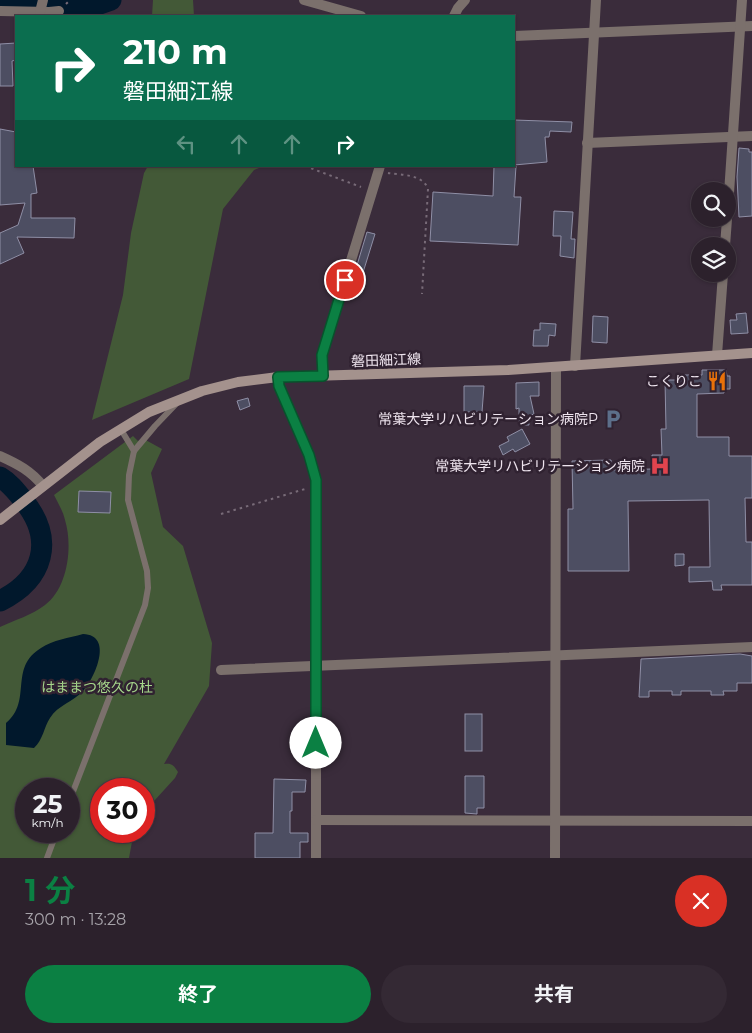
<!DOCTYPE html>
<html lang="ja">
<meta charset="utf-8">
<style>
body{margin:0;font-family:Montserrat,"Noto Sans JP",sans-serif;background:#342934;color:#f1f3f6;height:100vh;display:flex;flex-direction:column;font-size:19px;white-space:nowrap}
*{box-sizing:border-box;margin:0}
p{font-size:16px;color:#a6a3a9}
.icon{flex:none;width:28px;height:28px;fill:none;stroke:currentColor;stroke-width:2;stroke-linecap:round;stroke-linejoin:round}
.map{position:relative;height:858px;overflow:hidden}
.panel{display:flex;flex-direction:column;background:#2c212c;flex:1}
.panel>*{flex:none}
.hud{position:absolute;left:15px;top:15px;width:500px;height:152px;border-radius:0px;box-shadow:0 1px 4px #0004,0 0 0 1px #483e48;background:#0b6e4f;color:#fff;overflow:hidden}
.fabs{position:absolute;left:691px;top:182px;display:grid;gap:10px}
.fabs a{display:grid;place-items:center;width:45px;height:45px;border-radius:50%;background:#2c212c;box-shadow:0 1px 4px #0004,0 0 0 1px #483e48;font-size:25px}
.speed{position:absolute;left:15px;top:778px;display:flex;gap:10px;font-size:25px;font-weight:700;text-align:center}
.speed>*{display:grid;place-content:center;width:65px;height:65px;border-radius:50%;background:#2c212c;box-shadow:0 1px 4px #0004,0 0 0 1px #483e48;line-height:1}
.speed small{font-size:12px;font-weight:400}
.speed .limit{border:8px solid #d22;background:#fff;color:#111}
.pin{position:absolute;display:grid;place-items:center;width:42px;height:42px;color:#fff;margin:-21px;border:2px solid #fff;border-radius:50%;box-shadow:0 1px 5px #0007}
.me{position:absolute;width:55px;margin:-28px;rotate:0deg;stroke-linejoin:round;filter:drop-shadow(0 0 4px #0008)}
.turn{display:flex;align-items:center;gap:18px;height:105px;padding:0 25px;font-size:22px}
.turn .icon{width:65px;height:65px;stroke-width:2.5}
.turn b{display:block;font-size:35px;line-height:42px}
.lanes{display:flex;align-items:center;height:48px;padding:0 25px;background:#0003;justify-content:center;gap:25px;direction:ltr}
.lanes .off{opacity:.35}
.round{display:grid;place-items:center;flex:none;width:52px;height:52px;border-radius:26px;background:#342934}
.head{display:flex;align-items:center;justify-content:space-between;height:85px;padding:0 25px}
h1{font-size:30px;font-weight:700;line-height:38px;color:#0b8043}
.button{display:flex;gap:10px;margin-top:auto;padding:10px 25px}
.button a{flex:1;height:58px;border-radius:30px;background:#0b8043;color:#fff;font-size:20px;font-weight:700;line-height:58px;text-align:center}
.button a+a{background:#342934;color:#f1f3f6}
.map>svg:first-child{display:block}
.green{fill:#435937;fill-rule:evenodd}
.water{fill:#01182c}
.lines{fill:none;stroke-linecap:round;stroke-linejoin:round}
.river{stroke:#01182c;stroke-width:21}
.building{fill:#4d4e62;stroke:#8f8fa6}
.path{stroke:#786b78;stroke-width:2;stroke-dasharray:2.5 4;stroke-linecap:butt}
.service{stroke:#7b706c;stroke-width:6}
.minor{stroke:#7b706c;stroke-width:10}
.tertiary{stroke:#7b706c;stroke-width:10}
.secondary{stroke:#a4928d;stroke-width:10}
.route-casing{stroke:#07532c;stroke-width:12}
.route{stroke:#0b8043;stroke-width:9}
.labels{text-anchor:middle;stroke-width:5;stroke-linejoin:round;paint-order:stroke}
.street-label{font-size:14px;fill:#eee4ee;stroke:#302231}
.poi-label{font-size:14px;fill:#eee4ee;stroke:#302231;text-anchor:end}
.park-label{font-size:14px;fill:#a6d78b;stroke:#302231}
</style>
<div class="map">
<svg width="752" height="858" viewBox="0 0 752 858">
<rect width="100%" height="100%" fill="#3a2c3b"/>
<g class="green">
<polygon points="153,0 193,0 194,16 152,16"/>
<polygon points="148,166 264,166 254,170 223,209 189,379 92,420 123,295 131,233 144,173"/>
<path d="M 133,436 L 138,441 L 142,438 L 162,449 L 151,473 L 163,527 L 183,546 L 212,643 L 209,686 L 164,764 C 171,763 173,764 178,772 L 175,778 L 144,812 L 144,789 L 101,789 L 101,831 L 134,831 L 129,858 L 0,858 L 0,627 C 15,620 32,615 45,605 C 68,588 73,546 65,520 C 63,511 58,503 54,495 ZM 26,789 L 69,789 L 69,831 L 26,831 Z"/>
</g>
<path class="water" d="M 83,634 C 114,635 95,678 83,691 C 73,702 58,705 50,718 C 44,727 43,740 34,748 L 6,745 L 6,723 C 33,701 8,668 41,648 C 53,640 69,638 83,634 Z"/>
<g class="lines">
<g class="river">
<polyline points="0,2 88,8 111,0"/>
<path d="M 0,477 C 10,483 16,491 24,501 C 55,540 44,579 0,601"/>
</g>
</g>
<g class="building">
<polygon points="16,43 16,60 12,61 13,86 0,86 0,44"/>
<polygon points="514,120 572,122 571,132 550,131 549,137 545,137 547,162 514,165"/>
<polygon points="0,129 16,132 16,166 33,166 37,193 31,194 31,218 75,218 74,238 17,237 24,253 0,264 0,233 18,225 25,203 0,205"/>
<polygon points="739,148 749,149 749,152 752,152 752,216 739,217 737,177"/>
<polygon points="494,166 516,166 514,197 521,197 518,245 430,241 433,192 493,196"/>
<polygon points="554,211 573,212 571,239 575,239 574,258 560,256 561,236 553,236"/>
<polygon points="367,232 375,234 356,295 348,295"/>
<polygon points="746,313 748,333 731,334 730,320 737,320 736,314"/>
<polygon points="593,316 608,317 607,343 592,342"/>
<polygon points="540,323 556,324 555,336 549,335 548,346 533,346 534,330 540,330"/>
<polygon points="702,370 726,370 727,376 730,376 730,389 724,389 724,393 697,394 697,437 729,437 729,456 752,456 752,498 745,498 746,542 752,542 752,585 721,585 722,590 713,590 712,581 689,582 689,567 710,567 709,500 628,501 629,571 568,571 568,509 573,509 572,461 611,460 612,470 652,469 652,455 662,455 661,429 666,429 665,380 678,380 678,375 702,375"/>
<polygon points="539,382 539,396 530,396 534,414 528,416 529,425 519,425 519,408 516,409 516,383"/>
<polygon points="464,386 484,386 482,412 464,412"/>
<polygon points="248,398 250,406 240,410 237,401"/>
<polygon points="522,429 530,444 515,452 513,449 503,455 499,446 509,441 507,437"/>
<polygon points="79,491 111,492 110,513 78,512"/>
<polygon points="675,554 684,554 684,565 675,566"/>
<polygon points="740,654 752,656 752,683 737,683 737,691 723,691 724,695 711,695 711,691 681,691 681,695 672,695 672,691 649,691 649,697 639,697 641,659"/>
<rect x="465" y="714" width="17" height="37"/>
<polygon points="465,776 484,776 484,808 477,808 477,814 465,813"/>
<polygon points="274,779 306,780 305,792 292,792 292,811 290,811 290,833 308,833 308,842 300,842 300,858 255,858 255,833 273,833"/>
</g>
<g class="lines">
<g class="path">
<polyline points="66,4 70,0"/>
<polyline points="305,166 361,187"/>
<path d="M 388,173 C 401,175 423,174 428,189 L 422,294"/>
<polyline points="221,514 305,489"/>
</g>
<g class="service">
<polyline points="120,428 134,451"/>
<polyline points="69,802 145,605 148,588 147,571 128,500 129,475 134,451 155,426 177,403"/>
<polyline points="47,858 57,831"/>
</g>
<g class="minor">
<polyline points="304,0 361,16"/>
<polyline points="0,11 49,12 59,11"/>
<polyline points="40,12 43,0"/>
<polyline points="454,16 458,8 465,0"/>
<polyline points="514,36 752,26"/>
<polyline points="587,143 752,136"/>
<polyline points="728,208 742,0"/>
<polyline points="725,246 727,219"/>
<polyline points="717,355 723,274"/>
<polyline points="575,366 596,0"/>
<polyline points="323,375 322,355 380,166"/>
<polyline points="278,377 279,387 309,455 316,480 316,858"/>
<path d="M 0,456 C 18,464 31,471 43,486"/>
<polyline points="221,670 752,647"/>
<polyline points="316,820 752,821"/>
</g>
<polyline class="tertiary" points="555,858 556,367"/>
<polyline class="secondary" points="0,520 100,442 149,412 202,391 238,382 278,377 508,370 752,353"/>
</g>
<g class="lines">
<defs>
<polyline id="route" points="316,743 316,480 309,455 279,386 278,377 323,376 322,355 345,280"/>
</defs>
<use href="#route" class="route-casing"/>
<use href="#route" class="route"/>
</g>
<defs>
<symbol id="restaurant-bare" viewBox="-9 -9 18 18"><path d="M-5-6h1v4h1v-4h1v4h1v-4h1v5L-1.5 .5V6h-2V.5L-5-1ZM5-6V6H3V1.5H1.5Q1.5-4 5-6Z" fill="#e8710a" stroke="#302231" stroke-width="2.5" paint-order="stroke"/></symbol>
<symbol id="parking-bare" viewBox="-9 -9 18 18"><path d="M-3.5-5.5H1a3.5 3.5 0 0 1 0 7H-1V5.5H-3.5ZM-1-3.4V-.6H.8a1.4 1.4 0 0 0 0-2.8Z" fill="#5c6f8a" stroke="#302231" stroke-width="2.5" paint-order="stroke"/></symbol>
<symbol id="hospital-bare" viewBox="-9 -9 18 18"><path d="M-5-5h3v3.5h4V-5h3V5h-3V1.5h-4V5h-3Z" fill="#e0444e" stroke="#302231" stroke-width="2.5" paint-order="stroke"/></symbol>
</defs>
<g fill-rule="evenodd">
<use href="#restaurant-bare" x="703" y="367" width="28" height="28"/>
<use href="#parking-bare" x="599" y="405" width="28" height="28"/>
<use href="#hospital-bare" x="646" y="452" width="28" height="28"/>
</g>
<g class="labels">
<g class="street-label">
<text transform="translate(386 360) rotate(-2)" y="5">磐田細江線</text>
</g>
<g class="poi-label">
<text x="702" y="386">こくりこ</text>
<text x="598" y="424">常葉大学リハビリテーション病院P</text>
<text x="645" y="471">常葉大学リハビリテーション病院</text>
</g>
<g class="park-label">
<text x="97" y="692">はままつ悠久の杜</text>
</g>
</g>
</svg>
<div class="fabs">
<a><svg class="icon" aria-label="search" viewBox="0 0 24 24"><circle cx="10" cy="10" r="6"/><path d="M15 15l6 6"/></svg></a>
<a><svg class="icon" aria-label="layers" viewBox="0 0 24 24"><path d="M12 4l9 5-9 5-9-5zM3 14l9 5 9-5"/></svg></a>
</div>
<div class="speed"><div>25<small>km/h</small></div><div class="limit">30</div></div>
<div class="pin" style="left:345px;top:280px;background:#d93025"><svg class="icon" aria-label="arrive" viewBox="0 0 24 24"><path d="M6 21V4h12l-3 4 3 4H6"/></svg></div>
<svg class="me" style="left:316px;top:743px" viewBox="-20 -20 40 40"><circle r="19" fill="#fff"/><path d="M0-13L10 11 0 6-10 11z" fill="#0b8043"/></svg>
<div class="hud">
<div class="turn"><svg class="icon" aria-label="right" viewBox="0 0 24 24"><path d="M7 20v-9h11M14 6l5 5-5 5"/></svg><div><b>210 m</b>磐田細江線</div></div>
<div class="lanes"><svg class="icon off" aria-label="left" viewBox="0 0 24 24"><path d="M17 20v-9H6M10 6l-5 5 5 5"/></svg><svg class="icon off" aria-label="ahead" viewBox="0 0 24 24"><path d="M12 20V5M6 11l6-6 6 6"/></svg><svg class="icon off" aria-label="ahead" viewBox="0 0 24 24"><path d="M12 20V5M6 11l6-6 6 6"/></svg><svg class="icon" aria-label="right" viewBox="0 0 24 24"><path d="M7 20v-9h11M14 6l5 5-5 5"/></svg></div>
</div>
</div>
<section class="panel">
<div class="head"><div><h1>1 分</h1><p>300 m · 13:28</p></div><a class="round" style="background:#d93025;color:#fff"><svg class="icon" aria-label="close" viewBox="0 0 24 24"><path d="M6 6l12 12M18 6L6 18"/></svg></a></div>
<div class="button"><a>終了</a><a>共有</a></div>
</section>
